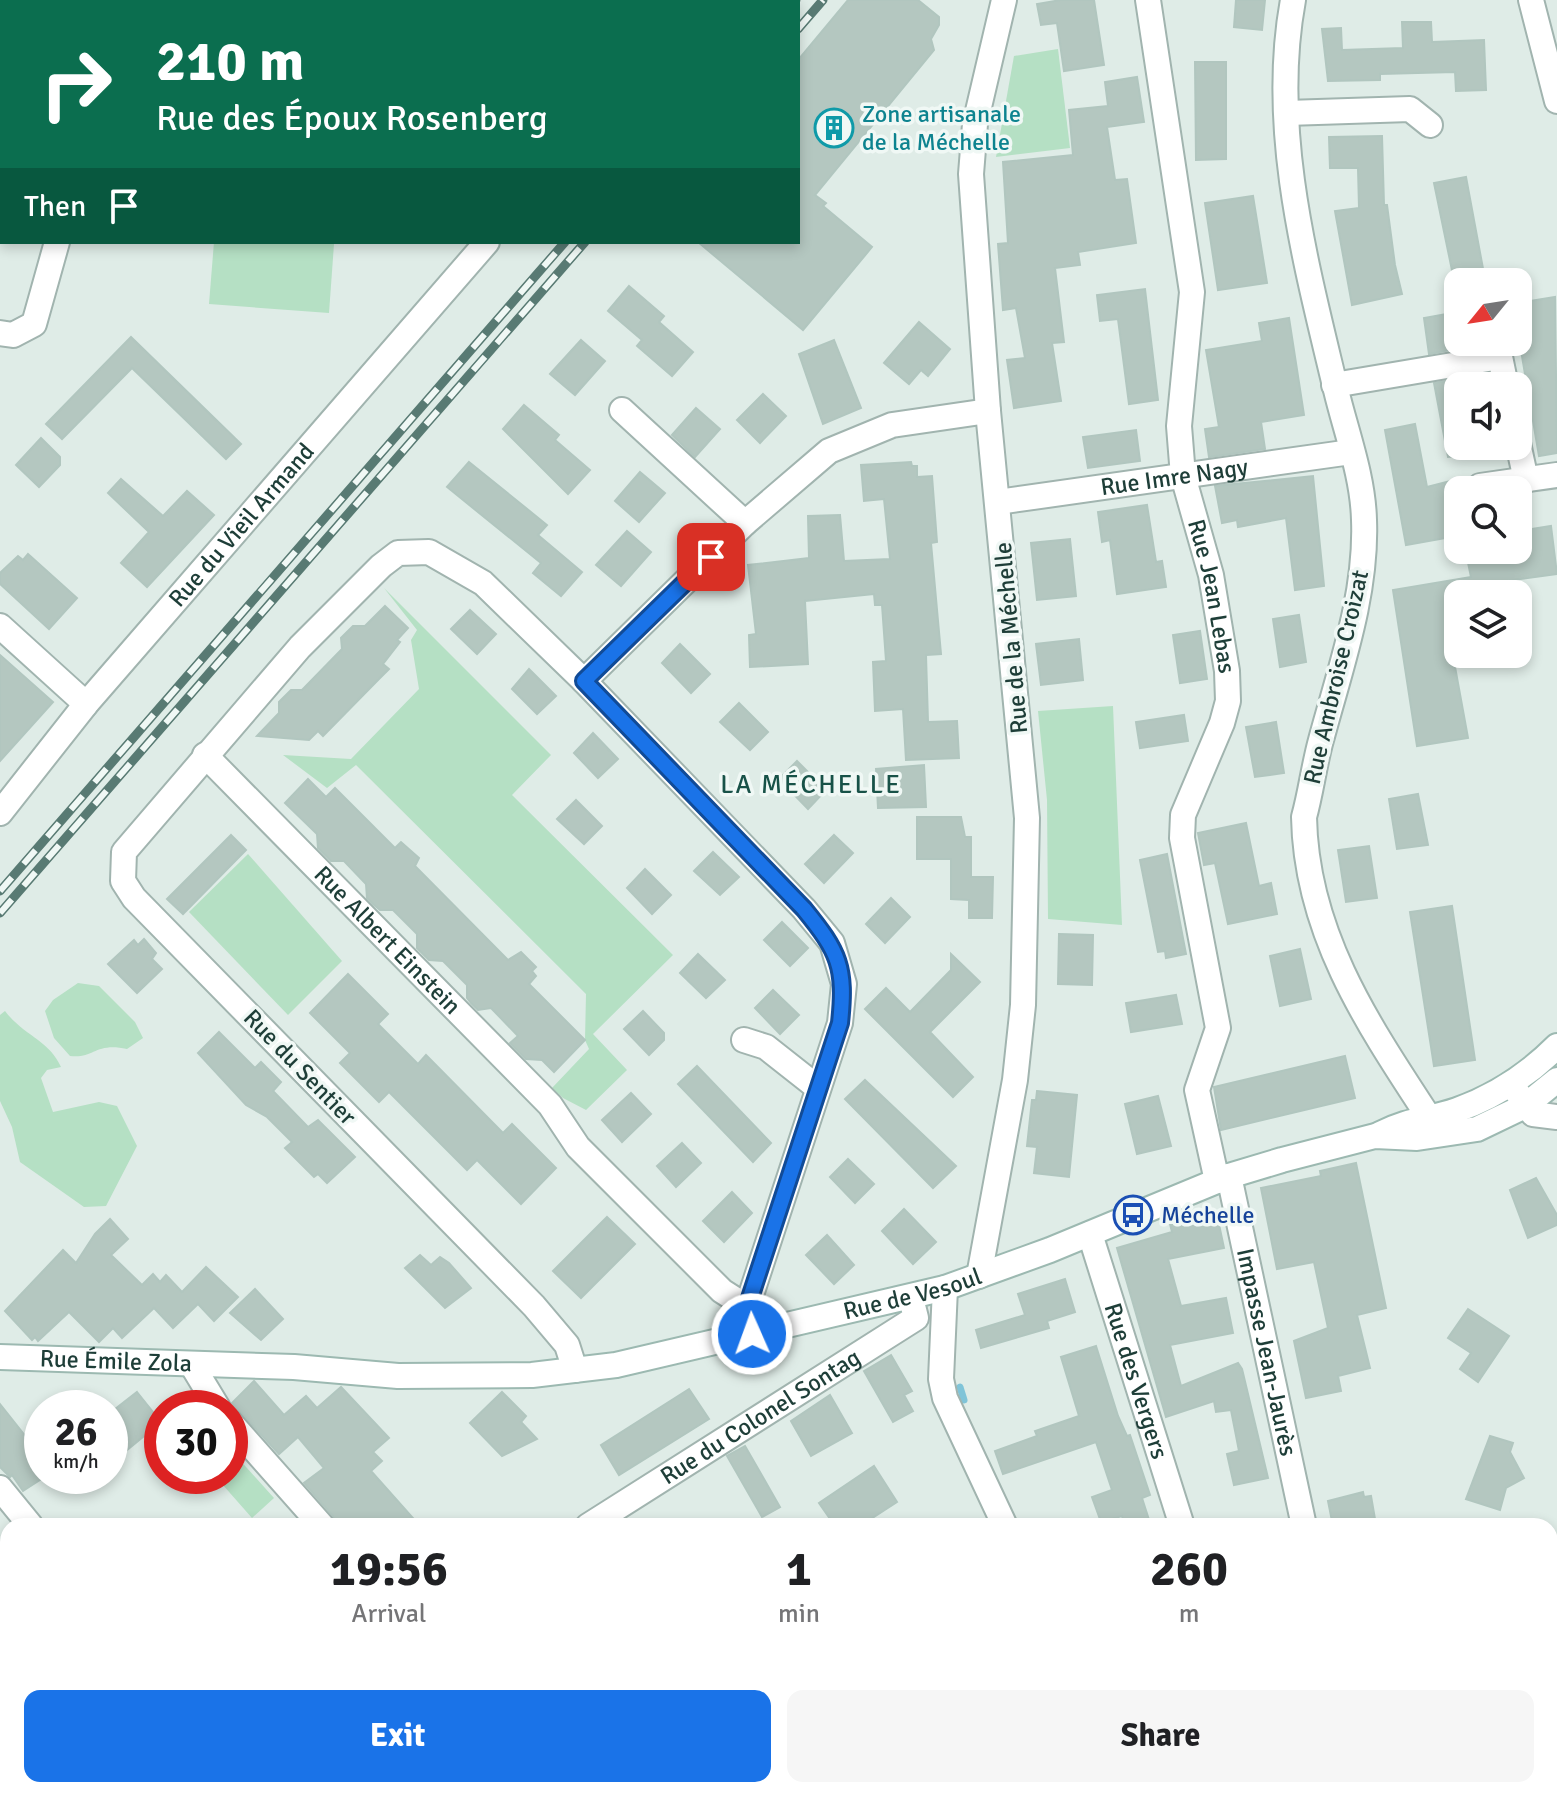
<!DOCTYPE html>
<meta charset="utf-8">
<style>
body{margin:0;font-family:Signika,sans-serif;background:#f6f6f6;color:#202124;height:100vh;display:flex;flex-direction:column;font-size:30px;white-space:nowrap}
*{box-sizing:border-box;margin:0}
p{font-size:26px;color:#757577}
.icon{flex:none;width:44px;height:44px;fill:none;stroke:currentColor;stroke-width:2;stroke-linecap:round;stroke-linejoin:round}
.map{position:relative;flex:1;overflow:hidden}
.details{position:absolute;left:0px;top:1518px;width:1558px;height:280px;display:flex;flex-direction:column;background:#fff;border-radius:24px 24px 0 0;box-shadow:0 4px 12px #0003}
.details>*{flex:none}
.banner{position:absolute;left:0px;top:0px;width:800px;height:244px;box-shadow:0 4px 12px #0003;background:#0b6e4f;color:#fff;overflow:hidden}
.needle{width:52px;rotate:240deg}
.fabs{position:absolute;left:1444px;top:268px;display:grid;gap:16px}
.fabs a{display:grid;place-items:center;width:88px;height:88px;border-radius:16px;background:#fff;box-shadow:0 4px 12px #0003;font-size:40px}
.speed{position:absolute;left:24px;top:1390px;display:flex;gap:16px;font-size:40px;font-weight:700;text-align:center}
.speed>*{display:grid;place-content:center;width:104px;height:104px;border-radius:50%;background:#fff;box-shadow:0 4px 12px #0003;line-height:1}
.speed small{font-size:20px;font-weight:400}
.speed .limit{border:12px solid #d22;background:#fff;color:#111}
.pin{position:absolute;display:grid;place-items:center;width:68px;height:68px;color:#fff;margin:-34px;border-radius:16px;box-shadow:0 4px 12px #0006}
.me{position:absolute;width:88px;margin:-44px;rotate:358deg;stroke-linejoin:round;filter:drop-shadow(0 0 6px #0008)}
.turn{display:flex;align-items:center;gap:28px;height:168px;padding:0 24px;font-size:36px}
.turn .icon{width:104px;height:104px;stroke-width:2.5}
.turn b{display:block;font-size:56px;line-height:68px}
.then{display:flex;align-items:center;height:76px;padding:0 24px;background:#0003;gap:16px;font-size:30px}
.eta{display:flex;justify-content:space-evenly;align-items:center;height:136px;text-align:center}
.eta b{font-size:48px;font-weight:800;line-height:56px}
.action{display:flex;gap:16px;margin-top:auto;padding:16px 24px}
.action a{flex:1;height:92px;border-radius:16px;background:#1a73e8;color:#fff;font-size:32px;font-weight:800;line-height:92px;text-align:center}
.action a+a{background:#f6f6f6;color:#202124}
.map>svg:first-child{display:block}
.green{fill:#b5e0c4}
.lines{fill:none;stroke-linecap:round;stroke-linejoin:round}
.stream{stroke:#80c4d8;stroke-width:7}
.building{fill:#b4c7c0;stroke:#b1c6bf;stroke-width:2}
.street-casing{stroke:#a1b4af;stroke-width:28}
.secondary-casing{stroke:#9cb9b1;stroke-width:28}
.street{stroke:#fff;stroke-width:24}
.secondary{stroke:#fff;stroke-width:24}
.rail-casing{stroke:#587a73;stroke-width:9}
.rail{stroke:#f0f8f5;stroke-width:6;stroke-dasharray:18;stroke-linecap:butt}
.route-casing{stroke:#114b97;stroke-width:20}
.route{stroke:#1a73e8;stroke-width:14}
.labels{text-anchor:middle;stroke-width:7;stroke-linejoin:round;paint-order:stroke}
.culture-label{font-size:24px;fill:#0d838f;stroke:#f0f8f5;text-anchor:start}
.street-label{font-size:24px;fill:#1e3e38;stroke:#f0f8f5}
.transit-label{font-size:24px;fill:#164399;stroke:#f0f8f5;text-anchor:start}
.neighbourhood-label{font-size:26px;letter-spacing:2px;fill:#185248;stroke:#f0f8f5}
</style>
<div class="map">
<svg width="1557" height="1798" viewBox="0 0 1557 1798">
<rect width="100%" height="100%" fill="#dfece7"/>
<g class="green">
<polygon points="1058,49 1070,148 996,157 1014,56"/>
<polygon points="214,242 334,244 329,313 209,304"/>
<polygon points="384,588 551,755 512,795 673,955 593,1034 627,1070 586,1110 563,1098 552,1088 589,1049 585,1040 586,994 356,765 327,788 283,755 351,759 419,689 411,640 417,630"/>
<polygon points="1113,706 1122,925 1048,919 1047,800 1038,711"/>
<polygon points="248,854 342,961 288,1015 189,912"/>
<path d="M 78,983 L 99,986 L 135,1022 L 143,1038 L 127,1049 C 95,1042 94,1059 70,1056 L 54,1038 L 45,1011 L 53,1000 Z"/>
<path d="M 5,1011 C 24,1036 49,1040 61,1067 L 47,1070 L 41,1078 L 53,1112 L 99,1102 L 117,1106 L 137,1146 L 106,1206 L 84,1207 L 20,1162 L 12,1127 L 0,1101 L 0,1015 Z"/>
<polygon points="237,1457 274,1498 252,1518 215,1476 230,1476 230,1463"/>
<polygon points="1550,1593 1557,1593 1557,1798 570,1798 572,1790 1550,1790"/>
</g>
<g class="lines">
<g class="stream">
<polyline points="960,1387 964,1400"/>
<polyline points="608,1798 617,1790"/>
</g>
</g>
<g class="building">
<polygon points="848,0 918,0 939,17 939,25 931,39 934,50 815,195 826,203 823,206 872,247 803,330 698,242 798,242 798,60"/>
<polygon points="1061,0 1094,0 1104,65 1064,71 1057,23 1041,25 1037,4"/>
<polygon points="1236,0 1265,0 1262,30 1234,27"/>
<polygon points="1402,22 1431,22 1432,42 1484,40 1486,90 1456,91 1455,72 1380,74 1380,80 1328,81 1322,29 1341,28 1342,50 1403,48"/>
<polygon points="1195,62 1226,62 1226,159 1196,160"/>
<polygon points="1137,77 1144,122 1107,127 1115,180 1127,179 1136,243 1078,252 1080,265 1055,268 1064,342 1052,343 1061,401 1014,408 1007,360 1025,358 1016,308 1003,310 998,244 1008,243 1003,162 1073,155 1069,110 1108,106 1105,82"/>
<polygon points="1382,136 1384,205 1387,205 1395,265 1402,294 1352,305 1335,211 1359,208 1358,168 1330,168 1329,137"/>
<polygon points="1466,177 1484,274 1454,280 1434,183"/>
<polygon points="1253,196 1267,283 1218,290 1205,203"/>
<polygon points="629,286 664,316 659,322 693,352 672,376 637,346 642,340 608,311"/>
<polygon points="1145,289 1158,400 1129,404 1118,319 1100,321 1097,295"/>
<polygon points="1555,297 1557,453 1539,456 1518,333 1518,303"/>
<polygon points="1458,312 1461,348 1429,354 1424,318"/>
<polygon points="1289,318 1304,415 1261,422 1265,449 1209,457 1205,429 1219,427 1206,350 1262,341 1259,323"/>
<polygon points="919,322 950,349 928,376 921,370 909,384 884,363"/>
<polygon points="131,337 241,444 226,459 132,368 62,439 46,424"/>
<polygon points="581,340 605,361 575,395 550,374"/>
<polygon points="834,340 861,408 823,424 799,354"/>
<polygon points="1466,378 1468,386 1458,386 1458,456 1448,457 1434,383"/>
<polygon points="763,394 786,416 760,443 737,420"/>
<polygon points="524,405 559,435 555,440 590,470 568,494 503,429"/>
<polygon points="696,408 720,429 695,457 672,435"/>
<polygon points="1415,424 1427,487 1458,479 1458,498 1451,500 1457,536 1406,545 1385,430"/>
<polygon points="1136,430 1140,461 1088,468 1083,437"/>
<polygon points="41,438 60,457 60,465 39,487 16,465"/>
<polygon points="469,462 547,525 538,535 582,572 561,596 533,573 541,563 447,487"/>
<polygon points="911,462 912,466 917,466 917,477 932,476 937,542 931,543 941,654 926,655 928,722 957,721 959,758 906,760 903,709 875,711 873,662 886,661 882,605 875,605 874,594 805,601 808,664 750,667 749,635 756,634 748,565 809,558 808,516 840,515 844,561 890,559 884,499 864,501 861,465"/>
<polygon points="640,472 665,493 639,522 615,501"/>
<polygon points="1313,476 1324,586 1295,590 1286,518 1238,527 1237,520 1222,523 1215,486"/>
<polygon points="121,479 163,516 187,491 214,515 147,587 121,563 149,532 108,493"/>
<polygon points="1147,505 1156,562 1162,561 1166,587 1117,594 1110,540 1102,542 1098,512"/>
<polygon points="1551,526 1557,574 1506,581 1508,594 1458,594 1458,621 1447,623 1468,738 1417,746 1393,590 1471,577 1466,553 1528,550 1525,530"/>
<polygon points="627,531 651,552 621,586 596,565"/>
<polygon points="1070,539 1076,596 1037,600 1031,543"/>
<polygon points="28,554 77,598 49,629 0,584 0,573 18,556 23,560"/>
<polygon points="385,606 408,628 397,640 400,642 383,664 389,669 379,679 323,736 318,731 309,740 257,736 279,713 279,702 291,690 302,690 342,649 341,638 353,626 365,626"/>
<polygon points="470,610 496,634 477,654 451,629"/>
<polygon points="1299,615 1306,662 1280,667 1273,619"/>
<polygon points="1200,631 1207,679 1180,683 1173,635"/>
<polygon points="1079,639 1083,680 1041,685 1036,644"/>
<polygon points="680,644 710,674 691,693 662,663"/>
<polygon points="0,655 53,702 0,761"/>
<polygon points="529,669 556,696 537,714 512,689"/>
<polygon points="739,703 768,732 750,750 720,722"/>
<polygon points="1184,715 1188,741 1140,748 1136,722"/>
<polygon points="1276,722 1284,773 1255,777 1246,727"/>
<polygon points="593,733 618,759 598,778 574,753"/>
<polygon points="797,761 826,790 808,809 779,779"/>
<polygon points="924,765 926,807 878,808 876,769"/>
<polygon points="308,779 326,797 335,788 395,848 401,842 419,858 415,866 508,960 521,952 536,967 532,971 536,976 529,984 585,1040 554,1072 542,1060 526,1059 510,1043 518,1036 491,1008 478,1010 471,1003 467,998 467,985 443,961 429,960 417,948 417,934 393,910 380,910 373,904 367,898 366,884 344,861 331,861 318,848 317,834 285,803"/>
<polygon points="1418,794 1428,845 1397,849 1389,799"/>
<polygon points="576,800 602,826 584,844 557,819"/>
<polygon points="917,817 961,817 965,837 971,837 971,877 993,877 992,918 969,918 969,900 951,899 951,859 917,859"/>
<polygon points="1246,823 1259,886 1271,883 1277,914 1228,924 1215,863 1204,865 1198,833"/>
<polygon points="231,835 246,850 183,914 167,899"/>
<polygon points="834,835 853,853 824,883 805,864"/>
<polygon points="1369,846 1377,898 1346,902 1338,850"/>
<polygon points="713,852 739,877 720,895 694,871"/>
<polygon points="1167,854 1186,954 1166,958 1165,951 1158,952 1140,860"/>
<polygon points="645,869 671,895 652,914 627,888"/>
<polygon points="891,898 910,917 885,943 866,924"/>
<polygon points="1452,906 1475,1060 1434,1066 1410,912"/>
<polygon points="782,922 808,948 790,966 764,940"/>
<polygon points="1059,934 1093,935 1092,985 1058,984"/>
<polygon points="144,939 156,953 152,959 162,969 137,993 108,964 134,940 138,945"/>
<polygon points="1300,949 1311,999 1280,1006 1270,956"/>
<polygon points="698,954 725,980 706,998 680,973"/>
<polygon points="951,954 980,982 930,1032 973,1077 953,1097 865,1009 886,988 910,1012 951,970"/>
<polygon points="348,974 388,1014 378,1024 418,1064 426,1055 503,1133 512,1124 556,1168 521,1204 477,1160 467,1170 389,1092 379,1102 340,1063 350,1053 310,1013"/>
<polygon points="773,990 799,1015 780,1034 755,1008"/>
<polygon points="1176,995 1182,1024 1131,1032 1126,1003"/>
<polygon points="643,1011 664,1033 664,1040 649,1055 624,1029"/>
<polygon points="219,1032 255,1068 261,1062 281,1082 273,1091 308,1127 318,1120 355,1157 327,1183 318,1174 314,1177 285,1148 292,1142 267,1117 246,1105 198,1053"/>
<polygon points="1345,1056 1355,1098 1221,1130 1214,1087"/>
<polygon points="697,1066 771,1143 753,1162 678,1084"/>
<polygon points="865,1080 956,1166 933,1188 845,1099"/>
<polygon points="1037,1091 1077,1095 1069,1177 1034,1173 1037,1147 1027,1146 1032,1100 1036,1100"/>
<polygon points="631,1093 651,1114 622,1142 602,1120"/>
<polygon points="1158,1096 1171,1146 1137,1154 1125,1104"/>
<polygon points="682,1143 701,1163 676,1187 657,1166"/>
<polygon points="848,1159 874,1184 855,1203 830,1177"/>
<polygon points="1356,1163 1386,1308 1357,1315 1370,1368 1338,1376 1341,1391 1306,1398 1294,1341 1328,1328 1314,1262 1277,1269 1261,1188 1321,1176 1320,1171"/>
<polygon points="1536,1178 1557,1215 1557,1225 1528,1238 1510,1190"/>
<polygon points="732,1192 752,1213 724,1242 703,1221"/>
<polygon points="904,1209 936,1242 913,1264 882,1231"/>
<polygon points="1217,1215 1224,1248 1168,1259 1181,1306 1226,1298 1233,1333 1170,1345 1181,1386 1238,1363 1242,1369 1268,1478 1234,1485 1227,1454 1239,1451 1231,1410 1216,1412 1214,1401 1166,1417 1117,1248 1172,1232 1170,1224"/>
<polygon points="607,1217 635,1244 581,1298 553,1271"/>
<polygon points="110,1219 128,1239 111,1255 142,1285 153,1274 160,1282 166,1275 182,1292 206,1267 238,1297 214,1321 198,1304 173,1328 154,1308 122,1338 113,1328 99,1342 69,1312 38,1341 35,1337 32,1340 5,1311 63,1250 76,1263 95,1234"/>
<polygon points="827,1235 854,1265 834,1284 806,1255"/>
<polygon points="420,1255 431,1265 440,1257 449,1263 471,1288 445,1308 405,1268"/>
<polygon points="1065,1279 1075,1312 1047,1321 1049,1328 981,1348 976,1330 1025,1315 1018,1294"/>
<polygon points="255,1289 283,1319 261,1340 230,1313"/>
<polygon points="1468,1309 1509,1336 1478,1382 1460,1369 1471,1353 1448,1338"/>
<polygon points="1096,1346 1118,1416 1127,1436 1130,1435 1150,1495 1142,1498 1151,1526 1125,1526 1122,1516 1101,1522 1092,1497 1112,1490 1096,1442 1003,1474 995,1451 1037,1436 1035,1431 1079,1416 1061,1357"/>
<polygon points="891,1355 912,1391 904,1395 913,1411 893,1422 864,1371"/>
<polygon points="254,1381 284,1415 306,1396 317,1408 341,1387 389,1438 373,1452 382,1461 371,1471 420,1526 337,1526 333,1516 304,1483 324,1468 298,1437 279,1454 232,1403"/>
<polygon points="689,1389 709,1419 619,1475 601,1445"/>
<polygon points="137,1392 161,1422 127,1450 110,1430 110,1413"/>
<polygon points="502,1392 526,1416 521,1422 537,1439 502,1456 470,1423"/>
<polygon points="830,1395 852,1433 811,1456 791,1421"/>
<polygon points="0,1404 42,1457 42,1476 46,1476 23,1491 12,1475 10,1477 0,1467"/>
<polygon points="1490,1436 1513,1443 1510,1452 1524,1478 1506,1488 1500,1510 1466,1499"/>
<polygon points="745,1446 780,1507 762,1517 727,1456"/>
<polygon points="874,1466 897,1502 860,1526 835,1526 819,1503"/>
<polygon points="1363,1492 1364,1497 1371,1496 1375,1519 1333,1526 1328,1501"/>
</g>
<g class="lines">
<defs>
<g id="street">
<polyline points="258,0 259,2"/>
<path id="s1" d="M 1148,0 L 1192,292 L 1179,426 L 1183,476 L 1211,575 L 1227,671 L 1228,701 L 1222,723 L 1183,815 L 1182,838 L 1218,1028 L 1197,1090 L 1217,1181"/>
<path d="M 1293,0 C 1269,130 1306,264 1336,390 C 1346,432 1363,476 1364,520 C 1367,595 1340,669 1321,740 C 1314,765 1311,792 1304,817 C 1306,932 1367,1023 1428,1116 L 1420,1133"/>
<polyline points="1531,0 1557,101"/>
<polyline points="113,2 113,0"/>
<polyline points="694,2 696,0"/>
<polyline points="0,84 2,84"/>
<polyline points="1287,113 1410,109 1430,125"/>
<polyline points="0,333 13,335 34,324 57,242"/>
<polyline points="1497,342 1506,386"/>
<polyline points="1334,385 1500,357"/>
<polyline points="622,410 745,523"/>
<polyline points="1518,443 1526,480"/>
<polyline points="1480,486 1557,475"/>
<path id="s2" d="M 998,502 L 1351,452"/>
<polyline points="0,626 86,704"/>
<polyline points="584,681 745,523 829,451 892,425 988,411"/>
<path id="s3" d="M 205,755 L 550,1105 L 578,1147 L 722,1291 L 747,1307"/>
<path id="s4" d="M 0,813 L 86,704 L 487,242"/>
<polyline points="744,1040 766,1047 818,1088"/>
<polyline points="1511,1084 1533,1114 1557,1117"/>
<path id="s5" d="M 1229,1176 L 1304,1526"/>
<path id="s6" d="M 1090,1234 L 1182,1526"/>
<polyline points="979,1276 1015,1080 1023,1005 1027,818 988,411 971,174 975,124 1004,0"/>
<polyline points="945,1288 941,1379 945,1398 1005,1526"/>
<polyline points="192,1365 218,1408"/>
<polyline points="575,1370 567,1345 534,1306 134,898 123,881 124,852 300,647 381,566 398,553 429,552 483,583 584,681 804,909 832,943 844,984 840,1023 747,1307 752,1334"/>
<polyline points="230,1422 322,1526"/>
<polyline points="0,1488 31,1526"/>
<path id="s7" d="M 588,1526 L 908,1323 L 916,1318 L 911,1298"/>
<polyline points="0,1744 8,1755"/>
<polyline points="33,1790 38,1798"/>
<polyline points="236,1790 242,1798"/>
</g>
<g id="secondary">
<path d="M 1380,1134 C 1410,1119 1428,1120 1457,1110 C 1496,1096 1528,1075 1557,1046"/>
<path id="s8" d="M 0,1357 L 294,1367 L 398,1376 L 532,1375 L 616,1365 L 945,1288 L 1050,1250 L 1229,1176 L 1282,1160 L 1375,1136 L 1417,1138 L 1477,1129 L 1525,1106 L 1557,1080"/>
</g>
</defs>
<use href="#street" class="street-casing"/>
<use href="#secondary" class="secondary-casing"/>
<use href="#street" class="street"/>
<use href="#secondary" class="secondary"/>
<defs>
<g id="rail">
<polyline points="775,2 776,0"/>
<polyline points="794,2 796,0"/>
<polyline points="798,29 823,0"/>
<polyline points="0,891 565,242"/>
<polyline points="0,913 585,242"/>
</g>
</defs>
<use href="#rail" class="rail-casing"/>
<use href="#rail" class="rail"/>
</g>
<g class="lines">
<defs>
<path id="route" d="M 711,557 L 584,681 L 804,909 C 839,952 846,967 840,1023 L 747,1307 L 752,1334"/>
</defs>
<use href="#route" class="route-casing"/>
<use href="#route" class="route"/>
</g>
<defs>
<symbol id="building-ring" viewBox="-11 -11 22 22"><circle r="9.5" fill="#f0f8f5" stroke="#0f9aa8" stroke-width="1.5"/><path d="M-4-6H4V6H1V3H-1V6H-4ZM-2.5-4.3h1.7v1.8h-1.7ZM.8-4.3h1.7v1.8H.8ZM-2.5-1h1.7V.8h-1.7ZM.8-1h1.7V.8H.8Z" fill="#0f9aa8"/></symbol>
<symbol id="bus-ring" viewBox="-11 -11 22 22"><circle r="9.5" fill="#f0f8f5" stroke="#1a4fb4" stroke-width="1.5"/><path d="M-5-6H5V4H4V6H2V4H-2V6H-4V4H-5ZM-3.5-4V0h7V-4ZM-3.5 1.2v1.5H-2V1.2ZM2 1.2v1.5H3.5V1.2Z" fill="#1a4fb4"/></symbol>
</defs>
<g fill-rule="evenodd">
<use href="#building-ring" x="812" y="106" width="44" height="44"/>
<use href="#bus-ring" x="1111" y="1193" width="44" height="44"/>
</g>
<g class="labels">
<g class="culture-label">
<text x="862" y="122">Zone artisanale<tspan x="862" dy="28">de la Méchelle</tspan></text>
</g>
<g class="street-label">
<text dy="8" stroke="none"><textPath href="#s2" startOffset="178">Rue Imre Nagy</textPath></text>
<text dy="8" stroke="none"><textPath href="#s4" startOffset="376">Rue du Vieil Armand</textPath></text>
<text dy="8" stroke="none"><textPath href="#s1" startOffset="604">Rue Jean Lebas</textPath></text>
<text transform="translate(1011 638) rotate(-95)" y="8">Rue de la Méchelle</text>
<text transform="translate(1336 677) rotate(-77)" y="8">Rue Ambroise Croizat</text>
<text dy="8" stroke="none"><textPath href="#s3" startOffset="260">Rue Albert Einstein</textPath></text>
<text transform="translate(300 1067) rotate(46)" y="8">Rue du Sentier</text>
<text dy="8" stroke="none"><textPath href="#s8" startOffset="922">Rue de Vesoul</textPath></text>
<text dy="8" stroke="none"><textPath href="#s5" startOffset="180">Impasse Jean-Jaurès</textPath></text>
<text dy="8" stroke="none"><textPath href="#s8" startOffset="116">Rue Émile Zola</textPath></text>
<text dy="8" stroke="none"><textPath href="#s6" startOffset="154">Rue des Vergers</textPath></text>
<text dy="8" stroke="none"><textPath href="#s7" startOffset="204">Rue du Colonel Sontag</textPath></text>
</g>
<g class="transit-label">
<text x="1161" y="1223">Méchelle</text>
</g>
<g class="neighbourhood-label">
<text x="811" y="793">LA MÉCHELLE</text>
</g>
</g>
</svg>
<div class="fabs">
<a><svg class="needle" viewBox="-14 -14 28 28"><path d="M0-13l5 13h-10z" fill="#e53935"/><path d="M0 13l5-13h-10z" fill="#757577"/></svg></a>
<a><svg class="icon" aria-label="sound" viewBox="0 0 24 24"><path d="M4 9h4l5-4v14l-5-4H4zM17 9q2 3 0 6"/></svg></a>
<a><svg class="icon" aria-label="search" viewBox="0 0 24 24"><circle cx="10" cy="10" r="6"/><path d="M15 15l6 6"/></svg></a>
<a><svg class="icon" aria-label="layers" viewBox="0 0 24 24"><path d="M12 4l9 5-9 5-9-5zM3 14l9 5 9-5"/></svg></a>
</div>
<div class="speed"><div>26<small>km/h</small></div><div class="limit">30</div></div>
<div class="pin" style="left:711px;top:557px;background:#d93025"><svg class="icon" aria-label="arrive" viewBox="0 0 24 24"><path d="M6 21V4h12l-3 4 3 4H6"/></svg></div>
<svg class="me" style="left:752px;top:1334px" viewBox="-20 -20 40 40"><circle r="17" fill="#1a73e8" stroke="#fff" stroke-width="3"/><path d="M0-11L8 9 0 5-8 9z" fill="#fff"/></svg>
<div class="banner">
<div class="turn"><svg class="icon" aria-label="right" viewBox="0 0 24 24"><path d="M7 20v-9h11M14 6l5 5-5 5"/></svg><div><b>210 m</b>Rue des Époux Rosenberg</div></div>
<div class="then">Then<svg class="icon" aria-label="arrive" viewBox="0 0 24 24"><path d="M6 21V4h12l-3 4 3 4H6"/></svg></div>
</div>
<section class="details">
<div class="eta">
<div><b>19:56</b><p>Arrival</p></div>
<div><b>1</b><p>min</p></div>
<div><b>260</b><p>m</p></div>
</div>
<div class="action"><a>Exit</a><a>Share</a></div>
</section>
</div>
